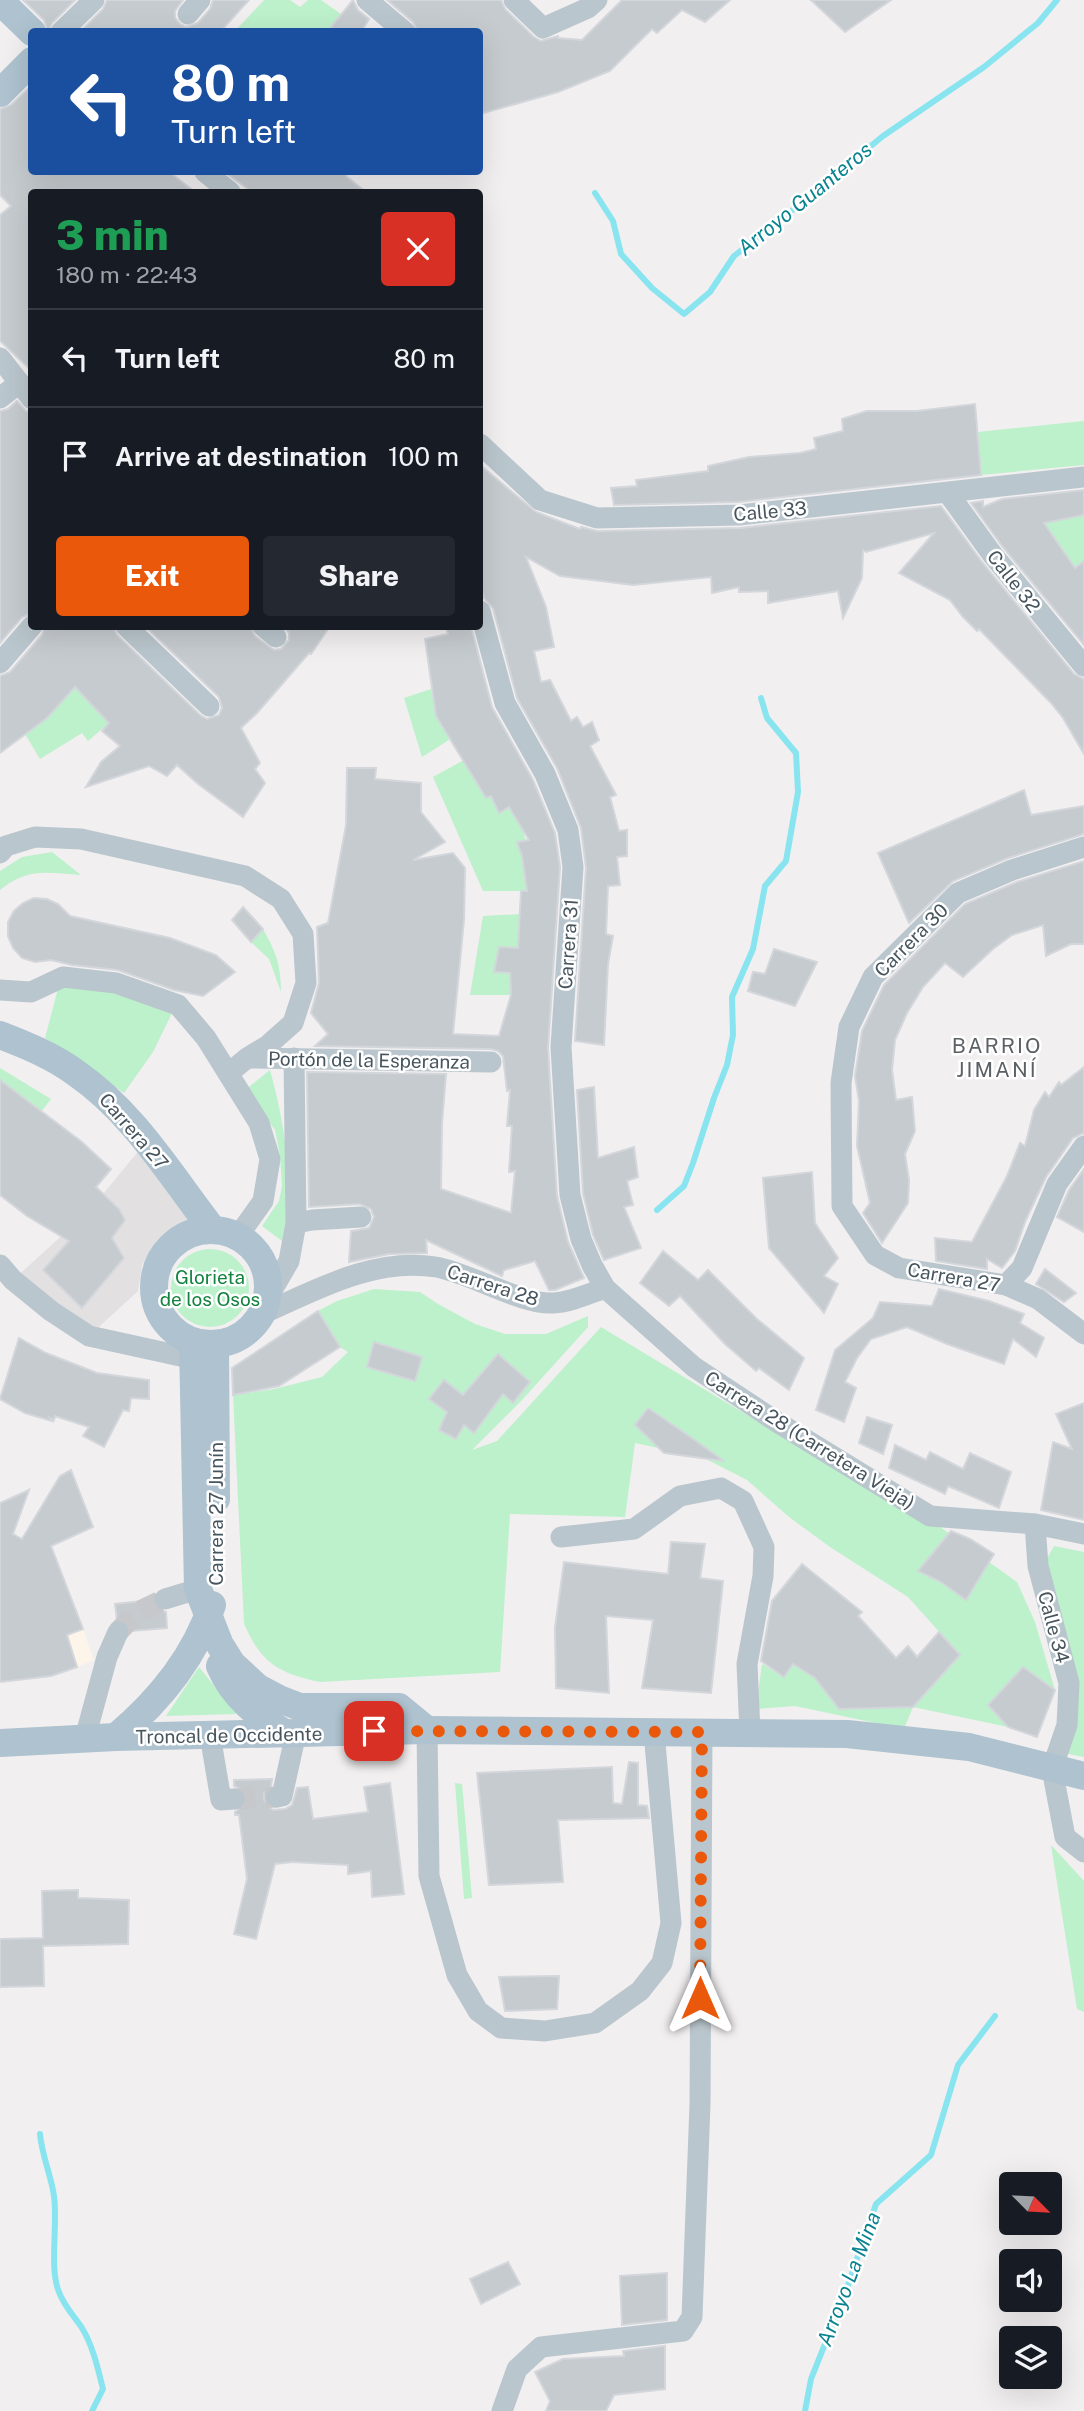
<!DOCTYPE html>
<meta charset="utf-8">
<style>
body{margin:0;font-family:"Public Sans",sans-serif;background:#242831;color:#f1f3f6;height:100vh;display:flex;flex-direction:column;font-size:26px;white-space:nowrap}
*{box-sizing:border-box;margin:0}
p{font-size:23px;color:#9ea1a6}
.icon{flex:none;width:38px;height:38px;fill:none;stroke:currentColor;stroke-width:2;stroke-linecap:round;stroke-linejoin:round}
.map{position:relative;flex:1;overflow:hidden}
.sheet{position:absolute;left:28px;top:189px;width:455px;height:441px;display:flex;flex-direction:column;background:#171b24;border-radius:7px;box-shadow:0 7px 28px #0002}
.sheet>*{flex:none}
.banner{position:absolute;left:28px;top:28px;width:455px;height:147px;border-radius:7px;box-shadow:0 7px 28px #0002;background:#1a4fa0;color:#fff;overflow:hidden}
.needle{width:46px;rotate:114deg}
.controls{position:absolute;left:999px;top:2172px;display:grid;gap:14px}
.controls a{display:grid;place-items:center;width:63px;height:63px;border-radius:7px;background:#171b24;box-shadow:0 7px 28px #0002;font-size:35px}
.pin{position:absolute;display:grid;place-items:center;width:60px;height:60px;color:#fff;margin:-30px;border-radius:14px;box-shadow:0 4px 10px #0006}
.me{position:absolute;width:77px;margin:-38px;rotate:0deg;stroke-linejoin:round;filter:drop-shadow(0 0 5px #0008)}
.turn{display:flex;align-items:center;gap:24px;height:147px;padding:0 28px;font-size:32px}
.turn .icon{width:91px;height:91px;stroke-width:2.5}
.turn b{display:block;font-size:49px;line-height:60px}
.round{display:grid;place-items:center;flex:none;width:74px;height:74px;border-radius:7px;background:#242831}
.overview{display:flex;align-items:center;justify-content:space-between;height:119px;padding:0 28px}
h1{font-size:42px;font-weight:800;line-height:52px;color:#1e9e55}
.button{display:flex;gap:14px;margin-top:auto;padding:14px 28px}
.button a{flex:1;height:80px;border-radius:7px;background:#ea580c;color:#fff;font-size:28px;font-weight:800;line-height:80px;text-align:center}
.button a+a{background:#242831;color:#f1f3f6}
ul{padding:0;list-style:none}
li{display:flex;align-items:center;gap:21px;height:98px;padding:0 28px;border-top:2px solid #363941}
li div{flex:1}
li b{display:block;font-size:26px}
li em{font-style:normal}
.map>svg:first-child{display:block}
.commercial{fill:#fdf5e9}
.education{fill:#e3e0e2}
.green{fill:#bcf1cb}
.lines{fill:none;stroke-linecap:round;stroke-linejoin:round}
.stream{stroke:#88e5ef;stroke-width:6}
.building{fill:#c6cbcf;stroke:#d3d6db;stroke-width:2}
.minor-tunnel{stroke:#c7c8cc;stroke-width:21;stroke-dasharray:21 10;stroke-linecap:butt}
.minor{stroke:#bac6cd;stroke-width:21}
.major{stroke:#aec2cf;stroke-width:28}
.route{stroke:#ea580c;stroke-width:12;stroke-dasharray:0 21.6}
.labels{text-anchor:middle;stroke-width:5;stroke-linejoin:round;paint-order:stroke}
.street-label{font-size:19px;fill:#47555e;stroke:#fff}
.park-label{font-size:19px;fill:#14823f;stroke:#fff}
.water-label{font-size:21px;font-style:italic;fill:#098390;stroke:#fff}
.neighbourhood-label{font-size:21px;letter-spacing:2px;fill:#5c6165;stroke:#fff}
</style>
<div class="map">
<svg width="1084" height="2411" viewBox="0 0 1084 2411">
<rect width="100%" height="100%" fill="#f2eff0"/>
<polygon class="commercial" points="83,1629 94,1660 77,1667 67,1635"/>
<polygon class="education" points="146,1142 201,1225 185,1227 170,1233 159,1240 151,1250 142,1265 138,1291 89,1336 13,1280 89,1211"/>
<g class="green">
<polygon points="264,0 290,0 300,7 308,0 321,0 341,14 327,31 235,31"/>
<polygon points="1084,421 1084,465 981,475 978,432"/>
<polygon points="1084,515 1084,563 1073,569 1041,524"/>
<polygon points="75,688 109,723 88,741 82,733 40,759 25,734"/>
<polygon points="431,689 434,706 449,740 422,757 404,698"/>
<polygon points="464,760 486,798 491,797 499,812 509,808 522,828 526,841 522,856 527,891 483,891 433,777"/>
<path d="M 52,852 L 81,875 C 47,873 28,867 0,890 L 0,871 L 22,857 Z"/>
<polygon points="522,914 518,948 499,947 494,972 510,974 511,995 470,995 483,916"/>
<path d="M 263,929 C 276,952 281,965 281,992 L 269,959 L 251,942 Z"/>
<polygon points="60,981 139,997 174,1009 153,1052 124,1093 45,1038"/>
<polygon points="0,1068 51,1099 41,1112 0,1082"/>
<path d="M 270,1070 C 285,1124 295,1186 282,1241 L 262,1226 L 279,1201 L 282,1186 L 280,1156 L 275,1130 L 245,1090 Z"/>
<circle cx="210" cy="1288" r="39"/>
<path d="M 374,1289 L 420,1292 L 438,1304 L 475,1324 L 505,1334 L 546,1334 L 588,1316 L 588,1327 L 523,1399 L 472,1450 L 497,1441 L 601,1327 L 795,1444 L 929,1519 L 1017,1582 L 1035,1622 L 1055,1690 L 1023,1667 L 988,1705 L 1008,1727 L 913,1707 L 904,1729 L 795,1706 L 756,1709 L 762,1664 L 784,1677 L 793,1664 L 815,1678 L 840,1709 L 913,1707 L 960,1655 L 908,1597 L 830,1547 L 789,1517 L 747,1480 L 704,1458 L 635,1443 L 625,1517 L 510,1514 L 500,1672 L 320,1682 C 279,1673 262,1664 244,1624 L 233,1395 L 274,1389 L 322,1377 L 348,1352 L 340,1347 L 318,1311 L 337,1301 Z"/>
<polygon points="1054,1546 1084,1552 1084,1757 1058,1752 1069,1725 1044,1564"/>
<polygon points="199,1667 237,1714 166,1716"/>
<polygon points="455,1783 462,1784 463,1794 472,1898 464,1899"/>
<polygon points="1051,1845 1084,1881 1084,2012 1077,2009"/>
</g>
<g class="lines">
<g class="stream">
<polyline points="595,193 613,221 621,254 652,288 684,314 710,292 734,256 798,206 883,136 984,67 1038,23 1057,0"/>
<polyline points="657,1210 684,1186 693,1163 714,1098 727,1065 733,1035 732,997 753,949 765,886 786,861 798,792 796,753 767,718 761,698"/>
<path d="M 40,2134 C 42,2156 51,2175 54,2196 C 58,2224 49,2269 59,2292 C 64,2306 74,2316 82,2328 C 93,2346 98,2369 103,2389 L 92,2411"/>
<polyline points="805,2411 811,2379 846,2291 876,2204 931,2155 958,2065 995,2016"/>
</g>
</g>
<g class="building">
<polygon points="23,0 75,0 52,23 48,32 44,20"/>
<polygon points="107,0 183,0 175,11 175,18 180,24 186,27 198,23 210,9 213,0 249,0 220,32 80,32 103,9"/>
<polygon points="353,0 358,10 369,19 361,32 327,32"/>
<polygon points="387,0 501,0 505,9 534,37 541,41 558,36 558,38 582,40 622,0 730,0 705,22 682,10 657,33 652,29 610,71 558,92 480,114 480,32 418,32 413,22"/>
<polygon points="811,0 891,0 845,32"/>
<polygon points="32,85 32,172 169,172 195,192 32,192 32,371 0,341 0,215 11,206 0,195 0,109 11,105"/>
<polygon points="225,172 344,172 347,177 366,192 252,192"/>
<polygon points="17,401 26,411 32,412 32,613 22,617 0,643 0,411 8,409"/>
<polygon points="975,404 981,475 738,502 614,505 611,488 637,486 636,480 708,471 708,466 749,457 800,453 816,449 814,438 843,431 842,419 867,411 917,411"/>
<polygon points="480,465 536,512 580,529 581,527 597,531 740,528 941,506 982,562 1074,674 1084,679 1084,754 1063,718 1051,703 979,629 977,631 963,617 950,600 899,573 934,533 866,552 863,550 862,578 843,618 838,591 768,603 768,591 739,592 739,587 712,593 711,577 633,585 560,576 526,557 546,607 554,647 534,651 541,682 550,680 571,721 577,717 583,727 592,722 599,740 590,746 616,795 610,797 619,831 627,830 627,856 617,857 620,885 608,886 606,934 613,936 608,964 604,1045 575,1041 586,868 581,828 557,768 517,698 493,608 484,598 480,583"/>
<polygon points="1084,490 1084,515 1044,523 1075,568 1084,561 1084,645 1002,546 971,503 983,501 983,507 1002,499"/>
<polygon points="45,626 113,626 117,635 200,715 207,719 219,715 222,708 219,697 145,626 250,626 255,636 274,650 281,649 289,640 289,633 284,626 330,626 311,654 309,653 257,713 241,728 260,763 255,769 265,783 243,817 198,784 177,765 167,776 149,766 86,787 101,762 120,746 102,731 109,723 75,687 47,718 0,753 0,676 10,672 42,635"/>
<polygon points="446,626 471,626 492,707 533,780 555,833 560,867 548,1048 557,1196 568,1242 584,1278 555,1290 549,1290 535,1261 504,1270 502,1276 426,1240 427,1253 389,1254 349,1262 351,1231 369,1228 374,1217 371,1209 360,1204 309,1207 307,1072 446,1074 442,1124 441,1189 511,1213 515,1171 509,1172 512,1126 507,1126 510,1090 507,1091 503,1056 498,1051 491,1049 315,1046 328,1034 311,1013 319,983 317,927 328,923 346,825 347,768 376,768 375,779 421,783 421,812 445,842 413,860 453,853 465,868 464,920 453,1034 499,1036 511,995 510,973 494,972 499,947 518,948 521,891 527,891 522,856 517,842 529,840 509,807 499,813 491,796 486,798 436,716 425,639 448,634"/>
<polygon points="1024,790 1031,815 1084,806 1084,834 1008,858 953,881 909,923 878,853"/>
<polygon points="1084,861 1084,944 1071,944 1046,956 1043,925 1012,935 993,949 963,977 945,963 923,987 907,1013 895,1040 892,1070 896,1100 912,1097 915,1131 905,1154 909,1180 908,1203 882,1243 863,1213 870,1203 857,1146 859,1101 855,1076 862,1031 884,985 965,904 1017,882"/>
<polygon points="34,898 47,899 58,904 70,916 170,938 216,955 235,972 203,996 174,990 118,970 72,965 51,960 35,962 22,958 13,948 8,936 8,922 14,911 23,903"/>
<polygon points="243,907 263,929 251,942 232,920"/>
<polygon points="774,949 817,962 795,1006 748,991 753,972 765,974"/>
<polygon points="1084,1067 1084,1133 1073,1138 1046,1177 1025,1222 1015,1251 1002,1268 987,1259 987,1269 936,1261 935,1238 972,1242 1007,1176 1020,1143 1025,1146 1034,1110 1045,1092 1049,1097 1059,1082 1061,1085"/>
<polygon points="0,1080 82,1142 111,1169 96,1187 119,1209 125,1220 112,1238 124,1258 82,1308 43,1270 69,1241 27,1216 0,1195"/>
<polygon points="594,1087 598,1158 634,1147 638,1177 627,1181 633,1205 624,1207 641,1248 604,1260 593,1235 583,1193 577,1090"/>
<polygon points="1084,1169 1084,1232 1057,1217 1069,1190"/>
<polygon points="812,1172 815,1223 838,1258 824,1276 838,1284 824,1313 769,1248 763,1178"/>
<polygon points="663,1251 698,1280 708,1270 757,1319 804,1358 789,1390 759,1368 756,1371 725,1344 680,1296 669,1306 640,1283"/>
<polygon points="1045,1269 1076,1293 1064,1302 1036,1284"/>
<polygon points="939,1289 989,1301 1024,1314 1020,1323 1044,1338 1036,1357 1013,1339 1004,1364 947,1344 907,1327 871,1339 857,1358 845,1382 856,1388 844,1422 816,1410 835,1350 873,1318 880,1302 932,1306"/>
<polygon points="318,1311 340,1347 279,1386 233,1395 232,1368"/>
<polygon points="19,1338 46,1353 97,1373 149,1380 149,1399 131,1398 129,1411 123,1410 104,1447 83,1436 89,1427 55,1416 54,1420 50,1418 52,1421 25,1413 0,1399"/>
<polygon points="374,1342 422,1357 415,1381 367,1367"/>
<polygon points="498,1354 530,1382 513,1403 503,1394 474,1433 464,1425 456,1439 439,1430 447,1412 429,1399 444,1380 463,1395"/>
<polygon points="1084,1403 1084,1520 1041,1510 1053,1442 1072,1449 1056,1414"/>
<polygon points="648,1408 689,1436 724,1461 664,1453 635,1425"/>
<polygon points="867,1417 892,1425 883,1454 859,1443"/>
<polygon points="895,1445 926,1460 930,1452 963,1469 970,1453 1011,1472 999,1508 948,1486 945,1494 889,1468"/>
<polygon points="71,1470 93,1527 51,1546 83,1629 67,1635 77,1667 51,1676 0,1682 0,1503 29,1490 13,1534 22,1539 60,1476"/>
<polygon points="951,1531 970,1539 994,1554 966,1600 941,1582 918,1571"/>
<polygon points="671,1542 705,1544 700,1578 723,1581 711,1693 642,1688 653,1620 606,1616 609,1693 556,1688 555,1628 564,1562 668,1574"/>
<polygon points="802,1564 862,1612 858,1616 896,1658 908,1646 917,1657 939,1632 960,1655 913,1707 839,1709 815,1678 793,1664 784,1677 761,1661 772,1601"/>
<polygon points="152,1600 157,1609 166,1612 167,1628 131,1631 128,1624 117,1619 115,1604"/>
<polygon points="1023,1667 1055,1690 1037,1737 1008,1727 988,1705"/>
<polygon points="629,1762 638,1763 638,1805 647,1806 649,1818 558,1820 563,1882 489,1885 477,1773 612,1767 613,1803 622,1804"/>
<polygon points="272,1779 271,1786 264,1793 264,1800 268,1806 273,1810 285,1809 292,1805 297,1788 308,1787 313,1819 368,1812 364,1787 390,1783 404,1894 372,1897 371,1871 348,1874 348,1865 292,1862 275,1864 256,1939 234,1934 247,1879 239,1815 235,1815 235,1812 245,1805 247,1797 244,1791 234,1786 234,1780"/>
<polygon points="78,1890 78,1898 129,1900 128,1944 43,1946 44,1986 0,1987 0,1939 43,1938 42,1891"/>
<polygon points="559,1976 557,2009 505,2011 499,1977"/>
<polygon points="508,2262 520,2284 481,2304 470,2279"/>
<polygon points="667,2273 667,2320 622,2325 620,2276"/>
<polygon points="665,2346 665,2389 614,2395 606,2411 546,2411 550,2401 535,2372 563,2359 624,2356 623,2351"/>
</g>
<g class="lines">
<g class="minor-tunnel">
<polyline points="118,1632 136,1613 165,1599"/>
<polyline points="234,1799 277,1797"/>
</g>
<g class="minor">
<polyline points="367,0 405,32"/>
<polyline points="514,0 543,28 588,8 597,0"/>
<polyline points="188,14 200,0"/>
<polyline points="61,32 94,0"/>
<polyline points="205,172 230,192"/>
<polyline points="0,358 32,399"/>
<polyline points="0,398 19,383"/>
<polyline points="480,444 540,500 597,518 739,515 1084,477"/>
<polyline points="948,493 992,554 1084,666"/>
<polyline points="480,611 505,703 545,774 568,830 573,867 561,1047 570,1195 581,1239 592,1265 605,1288 694,1367 777,1422 930,1516 1035,1524 1084,1534"/>
<polyline points="126,626 209,706"/>
<polyline points="263,626 276,637"/>
<polyline points="0,663 32,626"/>
<polyline points="1084,847 1012,870 958,893 873,977 849,1027 841,1083 842,1206 875,1255 899,1268 1006,1285 1038,1299 1084,1334"/>
<polyline points="0,853 6,846 35,837 81,839 245,876 281,899 303,934 306,983 293,1023 267,1046 247,1058 229,1073"/>
<polyline points="0,990 31,992 63,977 116,983 178,1005 206,1038 259,1123 270,1159 263,1201 238,1236"/>
<polyline points="249,1058 491,1062"/>
<polyline points="296,1223 312,1220 361,1217"/>
<polyline points="0,1265 13,1280 51,1311 89,1336 194,1359"/>
<polyline points="1006,1285 1022,1268 1057,1184 1084,1146"/>
<polyline points="267,1299 289,1261 296,1223 294,1058"/>
<path d="M 262,1314 C 316,1290 374,1257 436,1267 C 470,1273 522,1305 553,1303 C 571,1302 588,1294 605,1288"/>
<polyline points="1035,1524 1038,1566 1069,1683 1067,1725 1052,1769 1065,1837 1084,1852"/>
<polyline points="561,1537 634,1529 680,1496 721,1488 743,1501 764,1547 763,1576 747,1664 750,1733"/>
<polyline points="165,1599 198,1589"/>
<polyline points="427,1730 429,1876 457,1975 478,2011 501,2028 545,2031 595,2023 640,1991 662,1963 671,1923 654,1732"/>
<polyline points="210,1735 221,1800 234,1799"/>
<polyline points="85,1738 107,1657 118,1632"/>
<polyline points="277,1797 282,1796 296,1733"/>
<polyline points="502,2411 517,2369 541,2347 683,2331 692,2317 700,2104 702,1733"/>
</g>
<g class="major">
<polyline points="0,1 32,32"/>
<polyline points="0,93 32,61"/>
<path d="M 0,1035 C 26,1045 53,1056 76,1073 C 134,1113 171,1176 213,1230"/>
<circle cx="211" cy="1287" r="57"/>
<polyline points="193,1342 198,1589 220,1645 232,1664 258,1688 279,1699 300,1707 399,1707 427,1730"/>
<polyline points="215,1344 216,1499"/>
<path d="M 220,1666 C 233,1697 259,1717 286,1734"/>
<path d="M 116,1737 C 159,1701 194,1659 212,1605"/>
<polyline points="0,1743 116,1737 427,1730 847,1734 969,1747 1084,1776"/>
</g>
</g>
<g class="lines">
<polyline class="route" points="374,1731 702,1732 700,1998"/>
</g>
<g class="labels">
<g class="street-label">
<text transform="translate(770 511) rotate(-5)" y="7">Calle 33</text>
<text transform="translate(1014 581) rotate(52)" y="7">Calle 32</text>
<text transform="translate(911 940) rotate(-45)" y="7">Carrera 30</text>
<text transform="translate(568 944) rotate(-86)" y="7">Carrera 31</text>
<text transform="translate(369 1060) rotate(1)" y="7">Portón de la Esperanza</text>
<text transform="translate(134 1131) rotate(49)" y="7">Carrera 27</text>
<text transform="translate(954 1277) rotate(10)" y="7">Carrera 27</text>
<text transform="translate(493 1285) rotate(18)" y="7">Carrera 28</text>
<text transform="translate(810 1440) rotate(32)" y="7">Carrera 28 (Carretera Vieja)</text>
<text transform="translate(216 1514) rotate(-90)" y="7">Carrera 27 Junín</text>
<text transform="translate(1054 1627) rotate(75)" y="7">Calle 34</text>
<text transform="translate(229 1735) rotate(-1)" y="7">Troncal de Occidente</text>
</g>
<g class="park-label">
<text x="210" y="1284">Glorieta<tspan x="210" dy="22">de los Osos</tspan></text>
</g>
<g class="water-label">
<text transform="translate(805 199) rotate(-39)" y="7">Arroyo Guanteros</text>
<text transform="translate(849 2279) rotate(-69)" y="7">Arroyo La Mina</text>
</g>
<g class="neighbourhood-label">
<text x="997" y="1053">BARRIO<tspan x="997" dy="24">JIMANÍ</tspan></text>
</g>
</g>
</svg>
<div class="controls">
<a><svg class="needle" viewBox="-14 -14 28 28"><path d="M0-13l5 13h-10z" fill="#e53935"/><path d="M0 13l5-13h-10z" fill="#9ea1a6"/></svg></a>
<a><svg class="icon" aria-label="sound" viewBox="0 0 24 24"><path d="M4 9h4l5-4v14l-5-4H4zM17 9q2 3 0 6"/></svg></a>
<a><svg class="icon" aria-label="layers" viewBox="0 0 24 24"><path d="M12 4l9 5-9 5-9-5zM3 14l9 5 9-5"/></svg></a>
</div>
<div class="pin" style="left:374px;top:1731px;background:#d93025"><svg class="icon" aria-label="arrive" viewBox="0 0 24 24"><path d="M6 21V4h12l-3 4 3 4H6"/></svg></div>
<svg class="me" style="left:700px;top:1998px" viewBox="-20 -20 40 40"><path d="M0-17L14 15 0 8-14 15z" fill="#ea580c" stroke="#fff" stroke-width="4"/></svg>
<div class="banner">
<div class="turn"><svg class="icon" aria-label="left" viewBox="0 0 24 24"><path d="M17 20v-9H6M10 6l-5 5 5 5"/></svg><div><b>80 m</b>Turn left</div></div>
</div>
<section class="sheet">
<div class="overview"><div><h1>3 min</h1><p>180 m · 22:43</p></div><a class="round" style="background:#d93025;color:#fff"><svg class="icon" aria-label="close" viewBox="0 0 24 24"><path d="M6 6l12 12M18 6L6 18"/></svg></a></div>
<ul>
<li><svg class="icon" aria-label="left" viewBox="0 0 24 24"><path d="M17 20v-9H6M10 6l-5 5 5 5"/></svg><div><b>Turn left</b></div><em>80 m</em></li>
<li><svg class="icon" aria-label="arrive" viewBox="0 0 24 24"><path d="M6 21V4h12l-3 4 3 4H6"/></svg><div><b>Arrive at destination</b></div><em>100 m</em></li>
</ul>
<div class="button"><a>Exit</a><a>Share</a></div>
</section>
</div>
